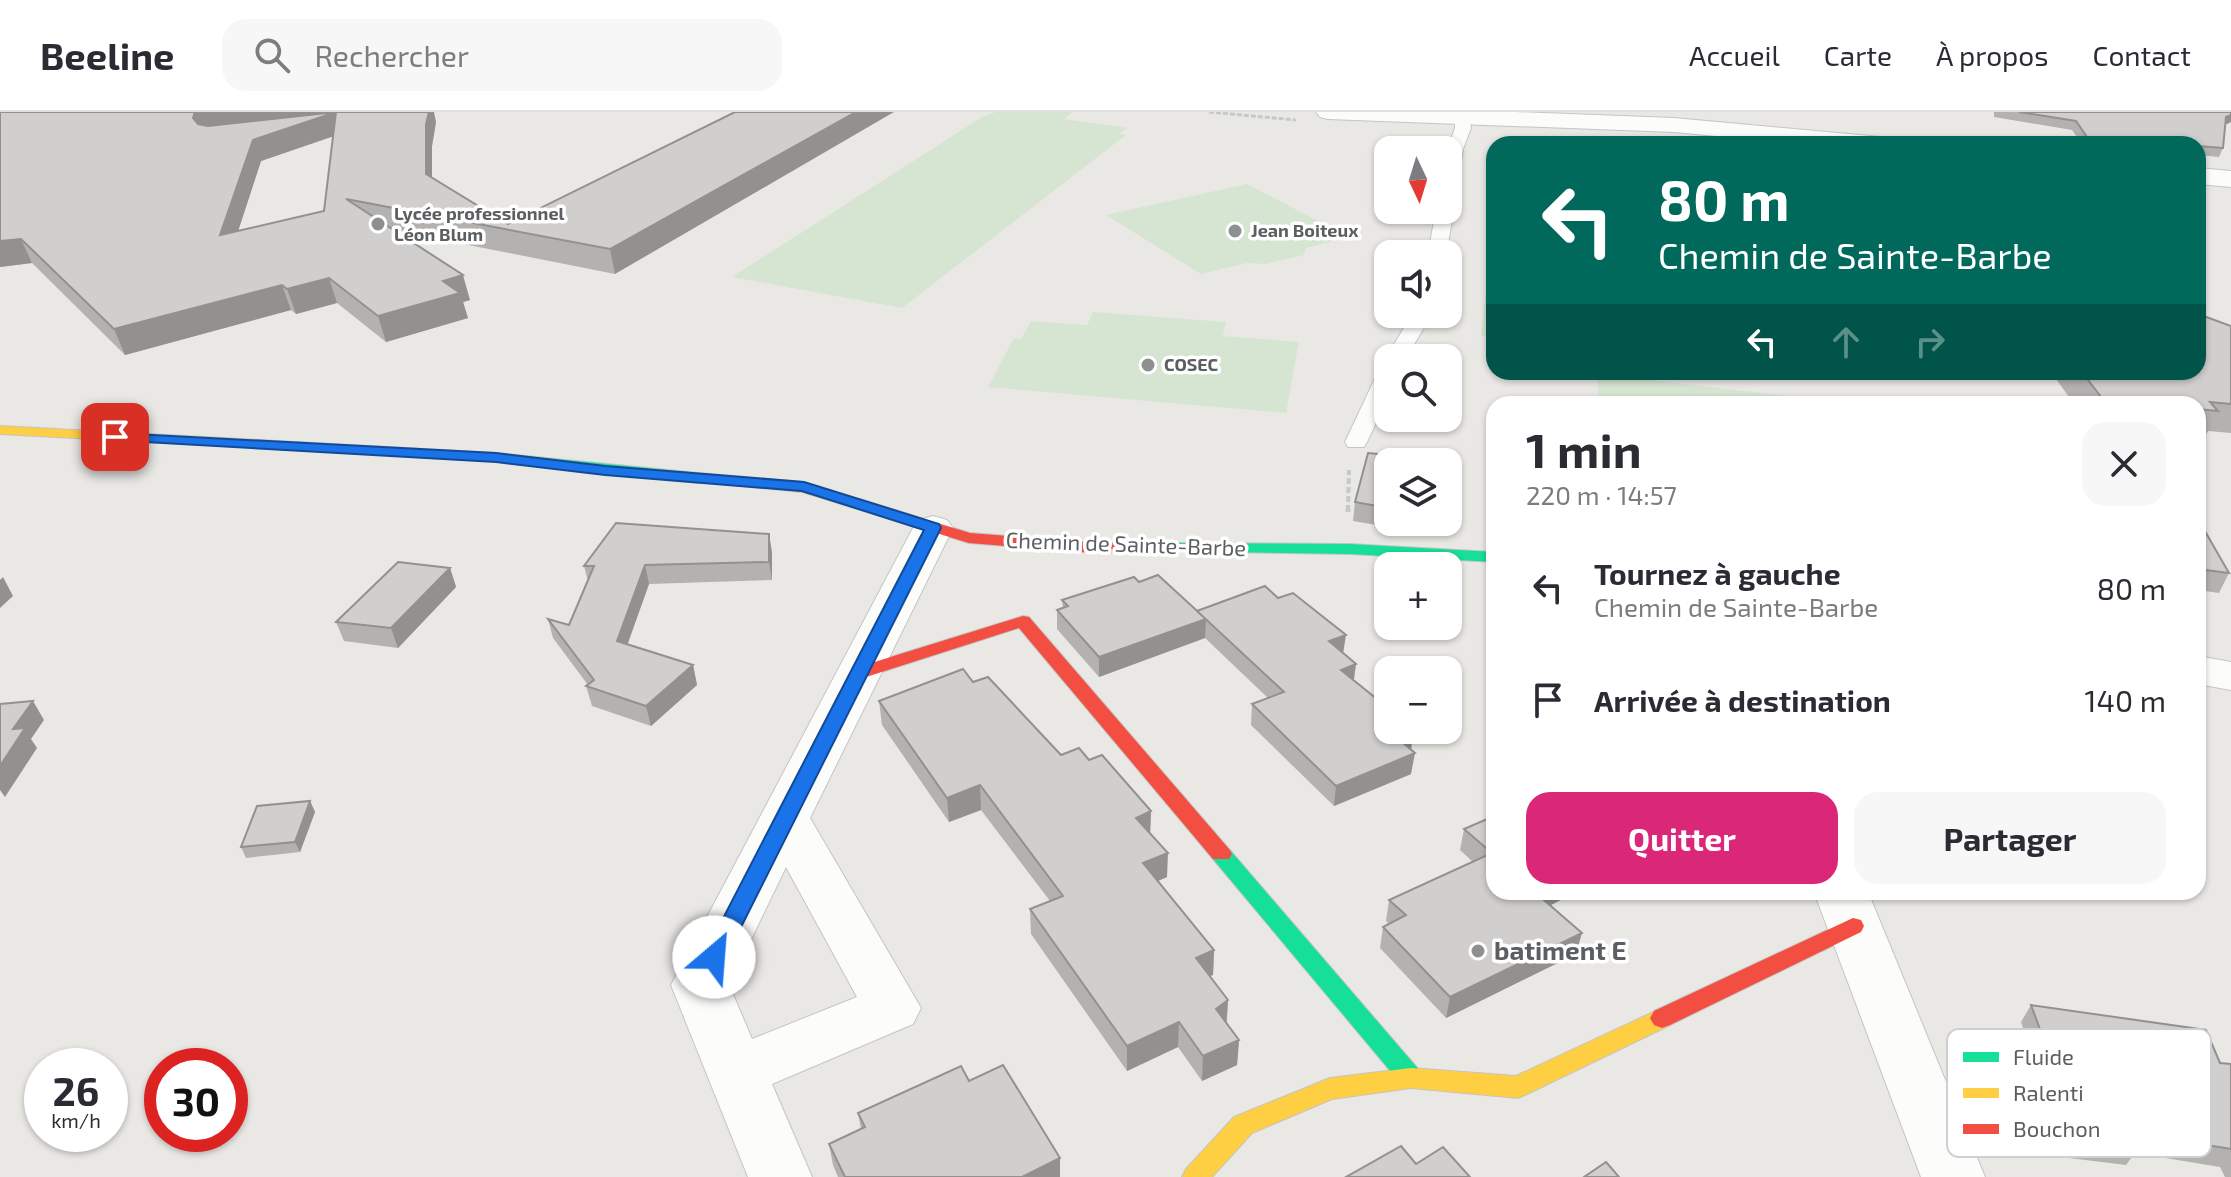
<!DOCTYPE html>
<html lang="fr">
<meta charset="utf-8">
<style>
body{margin:0;font-family:"Exo 2",sans-serif;background:#f7f7f7;color:#2b2b33;height:100vh;display:flex;flex-direction:column;font-size:30px;white-space:nowrap}
*{box-sizing:border-box;margin:0}
p{font-size:26px;color:#7c7c81}
.icon{flex:none;width:44px;height:44px;fill:none;stroke:currentColor;stroke-width:2;stroke-linecap:round;stroke-linejoin:round}
.map{position:relative;flex:1;overflow:hidden}
.drawer{position:absolute;left:1486px;top:284px;width:720px;height:504px;display:flex;flex-direction:column;background:#fff;border-radius:24px;box-shadow:0 2px 6px #0004}
.drawer>*{flex:none}
.banner{position:absolute;left:1486px;top:24px;width:720px;height:244px;border-radius:24px;box-shadow:0 2px 6px #0004;background:#00695c;color:#fff;overflow:hidden}
.needle{width:52px;rotate:176deg}
.fabs{position:absolute;left:1374px;top:24px;display:grid;gap:16px}
.fabs a{display:grid;place-items:center;width:88px;height:88px;border-radius:16px;background:#fff;box-shadow:0 2px 6px #0004;font-size:40px}
.speed{position:absolute;left:24px;top:936px;display:flex;gap:16px;font-size:40px;font-weight:700;text-align:center}
.speed>*{display:grid;place-content:center;width:104px;height:104px;border-radius:50%;background:#fff;box-shadow:0 2px 6px #0004;line-height:1}
.speed small{font-size:20px;font-weight:400}
.speed .limit{border:12px solid #d22;background:#fff;color:#111}
.pin{position:absolute;display:grid;place-items:center;width:68px;height:68px;color:#fff;margin:-34px;border-radius:16px;box-shadow:0 4px 12px #0006}
.me{position:absolute;width:88px;margin:-44px;rotate:27deg;stroke-linejoin:round;filter:drop-shadow(0 0 6px #0008)}
.turn{display:flex;align-items:center;gap:28px;height:168px;padding:0 40px;font-size:36px}
.turn .icon{width:104px;height:104px;stroke-width:2.5}
.turn b{display:block;font-size:56px;line-height:68px}
.lanes{display:flex;align-items:center;height:76px;padding:0 40px;background:#0003;justify-content:center;gap:40px;direction:ltr}
.lanes .off{opacity:.35}
.round{display:grid;place-items:center;flex:none;width:84px;height:84px;border-radius:24px;background:#f7f7f7}
.overview{display:flex;align-items:center;justify-content:space-between;height:136px;padding:0 40px}
h1{font-size:48px;font-weight:700;line-height:60px}
.action{display:flex;gap:16px;margin-top:auto;padding:16px 40px}
.action a{flex:1;height:92px;border-radius:24px;background:#db2777;color:#fff;font-size:32px;font-weight:700;line-height:92px;text-align:center}
.action a+a{background:#f7f7f7;color:#2b2b33}
ul{padding:0;list-style:none}
li{display:flex;align-items:center;gap:24px;height:112px;padding:0 40px}
li div{flex:1}
li b{display:block;font-size:30px}
li em{font-style:normal}
header{display:flex;align-items:center;gap:48px;box-sizing:border-box;height:112px;padding:0 40px;background:#fff;border-bottom:2px solid #e1e1e2}
header strong{font-size:38px}
nav{display:flex;gap:44px;margin-inline-start:auto;font-size:28px}
.search{width:560px;height:72px;background:#f7f7f7;display:flex;align-items:center;gap:20px;box-sizing:border-box;padding:0 28px;border-radius:24px;color:#7c7c81;font-size:30px}
.map>svg:first-child{display:block}
.green{fill:#d6e5d1}
.lines{fill:none;stroke-linecap:round;stroke-linejoin:round}
.lane-casing{stroke:#c4c5c5;stroke-width:2}
.street-casing{stroke:#c4c5c5;stroke-width:2}
.fast-casing{stroke:#c4c5c4;stroke-width:2}
.slow-casing{stroke:#c4c5c4;stroke-width:2}
.jam-casing{stroke:#c4c5c4;stroke-width:2}
.path-far2{stroke:#c6cac7;stroke-width:3;stroke-dasharray:5 2;stroke-linecap:butt}
.path-far1{stroke:#c6cac7;stroke-width:4;stroke-dasharray:6 3;stroke-linecap:butt}
.path{stroke:#c6cac7;stroke-width:5;stroke-dasharray:8 4;stroke-linecap:butt}
.lane{fill:#fcfcfb;fill-rule:evenodd}
.street{fill:#fcfcfb;fill-rule:evenodd}
.fast{fill:#16e098;fill-rule:evenodd}
.slow{fill:#ffcf43;fill-rule:evenodd}
.jam{fill:#f24e42;fill-rule:evenodd}
.wall{fill:#b4b2b1;fill-rule:evenodd}
.shaded-wall{fill:#929190}
.building{fill:#d1cfce;stroke:#929190;stroke-width:2;fill-rule:evenodd}
.route{fill:#1a73e8;stroke:#114b97;stroke-width:2}
.poi-dot{fill:#8d8f90;stroke:#fff;stroke-width:3}
.labels{text-anchor:middle;stroke-width:7;stroke-linejoin:round;paint-order:stroke}
.far-poi-label{font-size:18px;font-weight:bold;fill:#5b5f62;stroke:#fff;text-anchor:start}
.street-label{font-size:22px;fill:#5b5f62;stroke:#fff}
.near-poi-label{font-size:26px;font-weight:bold;fill:#5b5f62;stroke:#fff;text-anchor:start}
.key{fill:#fff;stroke:#cecfd0;stroke-width:2}
.key-label{font-size:22px;fill:#5b5f62}
</style>
<header>
<strong>Beeline</strong>
<div class="search"><svg class="icon" aria-label="search" viewBox="0 0 24 24"><circle cx="10" cy="10" r="6"/><path d="M15 15l6 6"/></svg>Rechercher</div>
<nav><a>Accueil</a><a>Carte</a><a>À propos</a><a>Contact</a></nav>
</header>
<div class="map">
<svg width="2231" height="1065" viewBox="0 0 2231 1065">
<rect width="100%" height="100%" fill="#eae8e5"/>
<g class="green">
<polygon points="995,0 1073,0 1064,7 1127,16 1119,22 1126,23 902,196 732,165 982,5"/>
<polygon points="1247,72 1349,125 1306,136 1304,143 1265,152 1247,151 1201,162 1106,103"/>
<polygon points="1494,110 1494,225 1481,224"/>
<polygon points="1093,200 1226,210 1223,224 1299,230 1286,301 988,275 1014,226 1021,227 1031,209 1087,213"/>
<polygon points="1597,262 1857,292 1599,292"/>
</g>
<g class="lines">
<defs>
<g id="lane">
<polygon points="1462,1 1469,5 1471,16 1463,37 1456,78 1448,83 1447,38 1455,16 1455,5"/>
<polygon points="1448,94 1454,98 1446,142 1428,142 1436,98 1448,98"/>
<polygon points="1412,202 1432,202 1406,246 1388,246 1388,250 1386,246"/>
<polygon points="1388,256 1388,285 1367,330 1364,335 1348,335 1345,330 1377,262"/>
</g>
<g id="street">
<polygon points="1316,0 1515,0 1674,6 1881,25 1890,27 1893,32 1802,32 1674,20 1328,7 1320,5"/>
<polygon points="2198,56 2231,59 2231,75 2198,72"/>
<path d="M 933,404 L 947,408 L 953,416 L 810,706 L 921,896 L 913,912 L 772,972 L 812,1065 L 748,1065 L 671,873 L 913,416 L 919,408 ZM 786,755 L 857,885 L 752,927 L 729,873 Z"/>
<polygon points="2198,544 2231,550 2231,578 2198,572"/>
<polygon points="1814,780 1868,780 1985,1065 1921,1065"/>
</g>
<g id="fast">
<polygon points="334,332 496,341 699,361 707,366 699,371 496,349 329,339 327,336"/>
<polygon points="1156,431 1350,432 1494,440 1494,450 1350,442 1150,439 1148,436 1150,433"/>
<polygon points="1221,734 1229,737 1420,959 1423,966 1420,973 1411,976 1402,973 1213,747 1210,742 1213,737"/>
</g>
<g id="slow">
<polygon points="0,314 334,332 341,336 334,340 0,322"/>
<polygon points="1662,896 1670,899 1674,906 1670,913 1527,982 1518,986 1411,976 1332,987 1252,1021 1212,1065 1182,1065 1186,1057 1234,1005 1330,966 1411,956 1516,964"/>
</g>
<g id="jam">
<polygon points="699,361 804,370 970,421 1082,430 1156,431 1164,436 1156,441 1082,440 969,431 802,380 694,369 691,366"/>
<polygon points="1023,504 1029,505 1229,737 1232,742 1229,747 1213,747 1019,516 866,565 852,565 850,561 852,557"/>
<polygon points="1853,806 1861,808 1864,814 1861,820 1670,913 1662,916 1654,913 1650,906 1654,899"/>
</g>
</defs>
<use href="#lane" class="lane-casing"/>
<use href="#street" class="street-casing"/>
<use href="#fast" class="fast-casing"/>
<use href="#slow" class="slow-casing"/>
<use href="#jam" class="jam-casing"/>
<polyline class="path-far2" points="1209,0 1296,8"/>
<polyline class="path-far1" points="1348,399 1349,358"/>
<polyline class="path" points="1348,397 1348,400"/>
<use href="#lane" class="lane"/>
<use href="#street" class="street"/>
<use href="#fast" class="fast"/>
<use href="#slow" class="slow"/>
<use href="#jam" class="jam"/>
</g>
<g class="wall">
<path d="M 0,0 L 436,10 L 432,34 L 432,66 L 508,112 L 735,0 L 615,162 L 393,118 L 470,188 L 463,190 L 468,206 L 386,230 L 337,191 L 296,202 L 291,198 L 125,243 L 32,151 L 0,155 ZM 333,24 L 324,99 L 238,119 L 261,49 Z"/>
<polygon points="1994,0 2231,0 2231,10 2225,13 2223,36 2219,45 2198,43 2198,32 2082,32 2072,18 1994,5"/>
<polygon points="2231,214 2231,321 2208,319 2203,327 2198,327 2198,292 2074,292 2051,260 2198,260"/>
<polygon points="1388,350 1388,410 1395,410 1394,416 1353,409 1355,390"/>
<polygon points="2198,407 2229,461 2219,481 2198,478"/>
<polygon points="769,422 772,441 772,468 649,472 627,532 693,553 697,573 651,614 592,594 586,574 588,573 553,526 548,507 569,513 588,469 584,454"/>
<polygon points="450,456 456,475 398,536 344,529 336,510"/>
<polygon points="1139,470 1197,499 1343,542 1356,552 1354,568 1411,638 1411,662 1334,694 1251,613 1252,592 1268,586 1205,526 1099,565 1057,517 1057,498 1063,496 1062,488"/>
<polygon points="973,570 1061,643 1089,648 1151,699 1150,722 1167,765 1158,769 1214,838 1213,863 1210,864 1228,888 1227,911 1239,928 1237,953 1202,969 1178,935 1127,959 1031,822 1030,797 1050,789 981,698 949,710 882,613 879,589"/>
<polygon points="1494,682 1494,780 1576,780 1550,793 1576,842 1446,906 1380,836 1383,815 1389,812 1386,809 1389,788 1473,750 1460,738 1464,717 1490,705 1488,703 1493,683"/>
<polygon points="310,689 315,700 300,740 246,746 241,735"/>
<polygon points="2031,893 2220,951 2231,952 2231,1065 2225,1065 2220,1055 2135,1041 2126,1053 2069,1046 2021,910"/>
<polygon points="969,969 1060,1046 1060,1065 838,1065 833,1053 829,1032 861,1017 858,1001"/>
</g>
<g class="shaded-wall">
<polygon points="195,0 349,0 343,21 261,49 229,147 220,123 193,6"/>
<polygon points="429,0 434,0 436,10 432,34 432,84 426,62 426,12"/>
<polygon points="856,0 894,0 615,162 610,137"/>
<polygon points="2231,3 2231,10 2222,14 2226,5"/>
<polygon points="21,127 32,151 0,155 0,129"/>
<polygon points="463,163 470,188 463,190 468,206 386,230 378,204 443,169"/>
<polygon points="329,166 337,191 296,202 287,177"/>
<polygon points="282,173 291,198 125,243 114,217"/>
<polygon points="769,422 772,441 772,468 769,450"/>
<polygon points="645,453 649,472 622,548 617,529"/>
<polygon points="450,456 456,475 398,536 391,516"/>
<polygon points="3,465 13,484 0,496 0,468"/>
<polygon points="1206,507 1205,526 1099,565 1099,545"/>
<polygon points="1346,523 1343,542 1329,529"/>
<polygon points="1356,552 1353,572 1341,558"/>
<polygon points="693,553 697,573 651,614 646,594"/>
<polygon points="33,589 44,608 31,627 37,636 5,685 0,678 0,654 13,617"/>
<polygon points="1414,618 1411,638 1396,625"/>
<polygon points="1415,641 1411,662 1334,694 1336,674"/>
<polygon points="980,673 981,698 949,710 947,686"/>
<polygon points="310,689 315,700 300,740 295,730"/>
<polygon points="1151,699 1150,723 1136,706"/>
<polygon points="1168,741 1167,765 1143,775 1143,751"/>
<polygon points="1540,780 1576,780 1532,803 1537,782"/>
<polygon points="1582,821 1576,842 1446,906 1450,885"/>
<polygon points="1214,838 1213,863 1194,870 1196,846"/>
<polygon points="1228,888 1226,913 1216,897"/>
<polygon points="1179,910 1178,935 1127,959 1127,934"/>
<polygon points="1239,928 1237,953 1202,969 1203,944"/>
<polygon points="1060,1046 1060,1065 1022,1065"/>
</g>
<g class="building">
<path d="M 0,0 L 195,0 L 193,6 L 198,12 L 208,14 L 336,0 L 429,0 L 426,12 L 426,62 L 508,112 L 735,0 L 856,0 L 610,137 L 346,87 L 463,163 L 443,169 L 460,181 L 378,204 L 329,166 L 287,177 L 282,173 L 114,217 L 21,127 L 0,129 ZM 336,0 L 324,99 L 220,123 L 253,28 Z"/>
<polygon points="2019,0 2231,0 2231,3 2226,5 2223,36 2198,34 2198,32 2177,32 2087,25 2076,9"/>
<polygon points="2198,202 2231,214 2231,292 2210,290 2218,299 2198,297 2198,292 2130,292 2105,290 2082,260 2198,260"/>
<polygon points="1368,341 1407,345 1406,350 1388,350 1388,396 1355,390"/>
<polygon points="2198,407 2229,461 2198,457"/>
<polygon points="616,411 769,422 769,450 645,453 617,529 693,553 646,594 586,574 594,568 548,507 569,513 594,454 584,454"/>
<polygon points="398,450 450,456 391,516 336,510"/>
<polygon points="1158,463 1206,507 1099,545 1057,498 1068,494 1062,488 1134,465 1139,470"/>
<polygon points="1265,474 1278,486 1293,481 1346,523 1329,529 1356,552 1341,558 1388,596 1388,618 1414,618 1396,625 1415,641 1336,674 1252,592 1284,580 1197,499"/>
<polygon points="963,557 973,570 988,565 1061,643 1079,636 1089,648 1102,643 1151,699 1136,706 1168,741 1143,751 1214,838 1196,846 1228,888 1216,897 1239,928 1203,944 1179,910 1127,934 1030,797 1063,784 980,673 947,686 879,589"/>
<polygon points="33,589 13,617 25,616 0,654 0,592"/>
<polygon points="310,689 295,730 241,735 257,694"/>
<polygon points="1494,704 1494,780 1540,780 1537,782 1582,821 1450,885 1383,815 1406,803 1389,788 1492,741 1464,717"/>
<polygon points="2031,893 2206,918 2220,951 2231,952 2231,1037 2134,1021 2138,1036 2081,1028"/>
<polygon points="1003,953 1060,1046 1022,1065 845,1065 829,1032 865,1015 858,1001 961,954 969,969"/>
<polygon points="1401,1034 1416,1052 1443,1035 1470,1065 1346,1065"/>
<polygon points="1606,1050 1619,1065 1584,1065"/>
</g>
<polygon class="route" points="115,321 496,341 605,354 804,370 939,412 941,416 726,845 722,852 714,854 706,852 703,845 924,418 802,379 605,363 496,350 110,328 107,325"/>
<g class="poi-dot">
<circle cx="378" cy="112" r="8"/>
<circle cx="1235" cy="119" r="8"/>
<circle cx="1148" cy="253" r="8"/>
<circle cx="1478" cy="839" r="8"/>
</g>
<g class="labels">
<g class="far-poi-label">
<text x="394" y="108">Lycée professionnel<tspan x="394" dy="21">Léon Blum</tspan></text>
<text x="1251" y="125">Jean Boiteux</text>
<text x="1164" y="259">COSEC</text>
</g>
<g class="street-label">
<text transform="translate(1126 432) rotate(2)" y="8">Chemin de Sainte-Barbe</text>
</g>
<g class="near-poi-label">
<text x="1494" y="848">batiment E</text>
</g>
</g>
<rect x="1947" y="917" width="264" height="128" rx="12" class="key"/>
<rect x="1963" y="940" width="36" height="10" fill="#16e098"/>
<rect x="1963" y="976" width="36" height="10" fill="#ffcf43"/>
<rect x="1963" y="1012" width="36" height="10" fill="#f24e42"/>
<g class="key-label">
<text x="2013" y="953">Fluide</text>
<text x="2013" y="989">Ralenti</text>
<text x="2013" y="1025">Bouchon</text>
</g>
</svg>
<div class="fabs">
<a><svg class="needle" viewBox="-14 -14 28 28"><path d="M0-13l5 13h-10z" fill="#e53935"/><path d="M0 13l5-13h-10z" fill="#7c7c81"/></svg></a>
<a><svg class="icon" aria-label="sound" viewBox="0 0 24 24"><path d="M4 9h4l5-4v14l-5-4H4zM17 9q2 3 0 6"/></svg></a>
<a><svg class="icon" aria-label="search" viewBox="0 0 24 24"><circle cx="10" cy="10" r="6"/><path d="M15 15l6 6"/></svg></a>
<a><svg class="icon" aria-label="layers" viewBox="0 0 24 24"><path d="M12 4l9 5-9 5-9-5zM3 14l9 5 9-5"/></svg></a>
<a>+</a>
<a>−</a>
</div>
<div class="speed"><div>26<small>km/h</small></div><div class="limit">30</div></div>
<div class="pin" style="left:115px;top:325px;background:#d93025"><svg class="icon" aria-label="arrive" viewBox="0 0 24 24"><path d="M6 21V4h12l-3 4 3 4H6"/></svg></div>
<svg class="me" style="left:714px;top:845px" viewBox="-20 -20 40 40"><circle r="19" fill="#fff"/><path d="M0-13L10 11 0 6-10 11z" fill="#1a73e8"/></svg>
<div class="banner">
<div class="turn"><svg class="icon" aria-label="left" viewBox="0 0 24 24"><path d="M17 20v-9H6M10 6l-5 5 5 5"/></svg><div><b>80 m</b>Chemin de Sainte-Barbe</div></div>
<div class="lanes"><svg class="icon" aria-label="left" viewBox="0 0 24 24"><path d="M17 20v-9H6M10 6l-5 5 5 5"/></svg><svg class="icon off" aria-label="ahead" viewBox="0 0 24 24"><path d="M12 20V5M6 11l6-6 6 6"/></svg><svg class="icon off" aria-label="right" viewBox="0 0 24 24"><path d="M7 20v-9h11M14 6l5 5-5 5"/></svg></div>
</div>
<section class="drawer">
<div class="overview"><div><h1>1 min</h1><p>220 m · 14:57</p></div><a class="round"><svg class="icon" aria-label="close" viewBox="0 0 24 24"><path d="M6 6l12 12M18 6L6 18"/></svg></a></div>
<ul>
<li><svg class="icon" aria-label="left" viewBox="0 0 24 24"><path d="M17 20v-9H6M10 6l-5 5 5 5"/></svg><div><b>Tournez à gauche</b><p>Chemin de Sainte-Barbe</p></div><em>80 m</em></li>
<li><svg class="icon" aria-label="arrive" viewBox="0 0 24 24"><path d="M6 21V4h12l-3 4 3 4H6"/></svg><div><b>Arrivée à destination</b></div><em>140 m</em></li>
</ul>
<div class="action"><a>Quitter</a><a>Partager</a></div>
</section>
</div>
